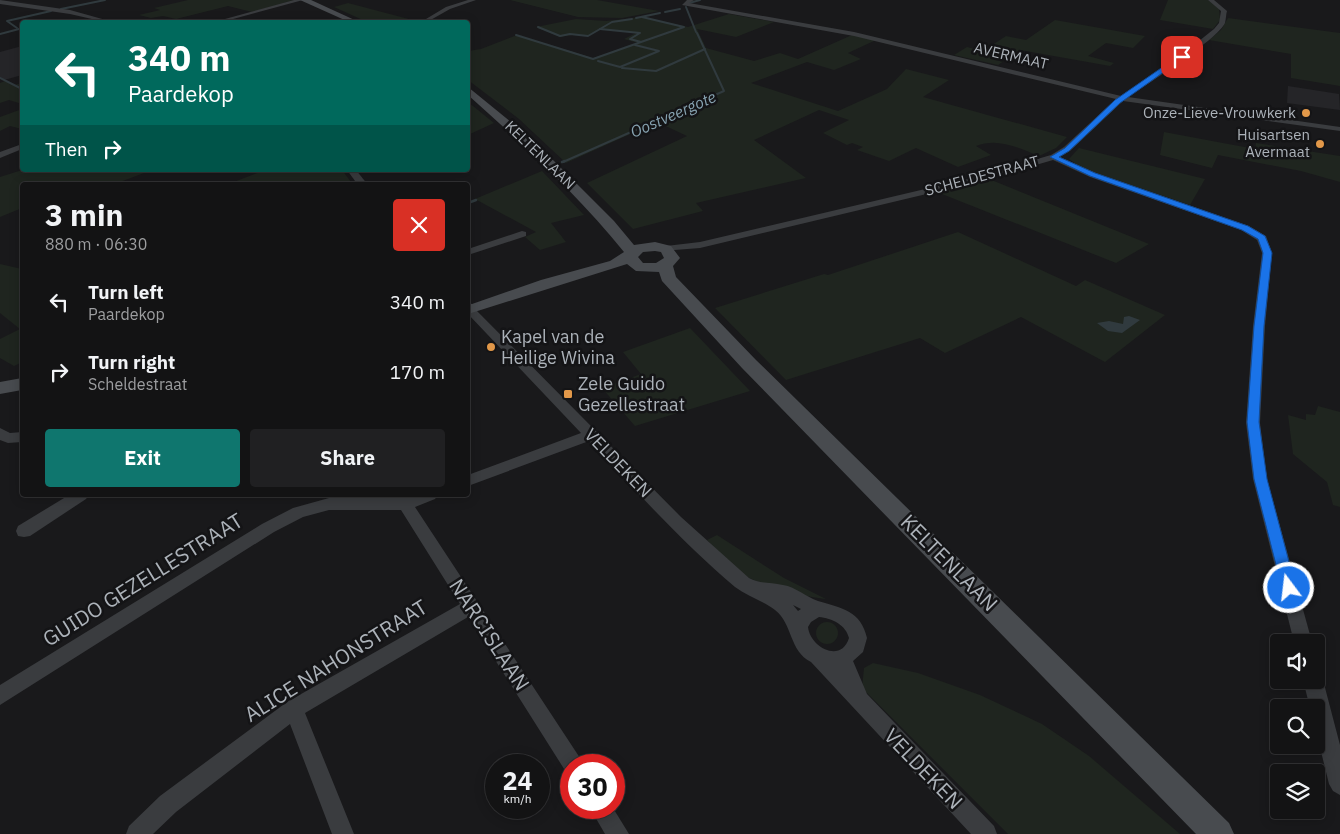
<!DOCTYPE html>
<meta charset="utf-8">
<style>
body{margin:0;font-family:"IBM Plex Sans",sans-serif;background:#202022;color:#f1f3f6;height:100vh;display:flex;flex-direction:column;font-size:19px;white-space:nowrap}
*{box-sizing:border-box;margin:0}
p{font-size:16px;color:#9d9ea0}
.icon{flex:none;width:28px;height:28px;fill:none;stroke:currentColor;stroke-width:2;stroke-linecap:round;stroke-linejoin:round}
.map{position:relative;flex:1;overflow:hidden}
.details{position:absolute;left:20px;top:182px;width:450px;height:315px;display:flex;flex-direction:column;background:#131314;border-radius:5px;box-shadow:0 2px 12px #0003,0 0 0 1px #323234}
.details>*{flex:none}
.hud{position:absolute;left:20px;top:20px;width:450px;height:152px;border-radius:5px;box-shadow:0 2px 12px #0003,0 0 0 1px #323234;background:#00695c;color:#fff;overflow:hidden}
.fabs{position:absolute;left:1270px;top:634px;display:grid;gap:10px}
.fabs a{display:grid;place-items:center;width:55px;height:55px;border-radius:5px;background:#131314;box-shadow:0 2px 12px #0003,0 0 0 1px #323234;font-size:25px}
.speed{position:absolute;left:485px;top:754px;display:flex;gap:10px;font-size:25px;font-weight:700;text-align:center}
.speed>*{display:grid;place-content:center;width:65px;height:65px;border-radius:50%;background:#131314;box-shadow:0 2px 12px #0003,0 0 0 1px #323234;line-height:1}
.speed small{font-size:12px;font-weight:400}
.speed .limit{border:8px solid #d22;background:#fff;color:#111}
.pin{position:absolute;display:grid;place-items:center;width:42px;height:42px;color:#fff;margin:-21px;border-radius:10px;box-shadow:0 2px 8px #0006}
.me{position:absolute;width:55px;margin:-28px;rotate:345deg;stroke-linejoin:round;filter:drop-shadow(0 0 4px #0008)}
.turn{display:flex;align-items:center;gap:18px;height:105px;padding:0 25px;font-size:22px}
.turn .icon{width:65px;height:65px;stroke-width:2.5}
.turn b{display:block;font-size:35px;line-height:42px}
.then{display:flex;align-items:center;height:48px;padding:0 25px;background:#0003;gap:10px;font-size:19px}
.round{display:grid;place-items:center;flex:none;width:52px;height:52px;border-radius:5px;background:#202022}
.overview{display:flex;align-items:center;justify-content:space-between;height:85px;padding:0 25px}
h1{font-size:30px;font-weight:800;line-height:38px}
.action{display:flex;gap:10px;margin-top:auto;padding:10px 25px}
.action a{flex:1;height:58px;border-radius:5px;background:#0f766e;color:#fff;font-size:20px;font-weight:800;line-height:58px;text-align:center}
.action a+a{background:#202022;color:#f1f3f6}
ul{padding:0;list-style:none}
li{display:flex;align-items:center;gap:15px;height:70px;padding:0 25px}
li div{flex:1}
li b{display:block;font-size:19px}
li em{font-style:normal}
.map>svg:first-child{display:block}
.built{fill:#252528}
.green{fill:#1f251f}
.water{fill:#303a3e}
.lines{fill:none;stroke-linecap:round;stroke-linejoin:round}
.stream-far1{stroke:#303a3e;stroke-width:2}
.stream{stroke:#303a3e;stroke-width:2.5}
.street{fill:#3a3c3f;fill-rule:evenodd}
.secondary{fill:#484b4f;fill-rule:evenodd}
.route{fill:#1a73e8;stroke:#114b97}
.poi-dot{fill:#e29849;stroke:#141416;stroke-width:2}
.labels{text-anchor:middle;stroke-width:5;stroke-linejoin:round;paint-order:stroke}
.far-street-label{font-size:15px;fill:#acb2b9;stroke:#141416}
.far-poi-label{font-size:15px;fill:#acb2b9;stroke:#141416;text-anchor:end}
.far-water-label{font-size:16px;font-style:italic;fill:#87a3b1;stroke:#141416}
.poi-label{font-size:18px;fill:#acb2b9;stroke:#141416;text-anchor:start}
.street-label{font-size:18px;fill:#acb2b9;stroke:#141416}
.near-street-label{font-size:21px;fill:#acb2b9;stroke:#141416}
</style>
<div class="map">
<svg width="1340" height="834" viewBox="0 0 1340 834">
<rect width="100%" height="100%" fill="#19191b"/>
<g class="built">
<polygon points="22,46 22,75 4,80 0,77 0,52"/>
<polygon points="1288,86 1339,94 1340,110 1287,103"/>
</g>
<g class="green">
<polygon points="188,0 294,0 252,12 228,6 176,19 163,16 151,18 139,15 160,10 154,8"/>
<polygon points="510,0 597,0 659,11 622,18 578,17"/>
<polygon points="1168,0 1208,0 1219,8 1220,20 1213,29 1160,20"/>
<polygon points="348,3 420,22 367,22 334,7"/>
<path d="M 729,14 L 774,22 L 736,37 L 697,29 L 706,48 L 754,61 L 780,53 L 798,59 L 852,35 L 876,40 L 848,53 L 861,59 L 834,70 L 807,62 L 751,83 L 838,111 L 887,89 L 906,69 L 949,80 L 923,97 L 1067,137 L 1056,148 L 1039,156 C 1018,148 998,137 976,146 L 991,155 L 958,167 L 916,148 L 889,161 L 857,150 L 863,147 L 852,143 L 847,145 L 823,133 L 849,120 L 819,110 L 754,140 L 806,178 L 696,203 L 703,211 L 633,229 L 587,183 L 687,136 L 657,122 L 566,163 L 519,119 L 468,80 L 468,51 L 481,49 L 517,35 L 593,58 L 638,43 L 624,39 L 636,33 L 602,29 L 588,36 L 571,35 L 560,37 L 536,27 L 576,19 L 606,21 L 643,17 L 688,27 Z"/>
<polygon points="1228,18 1340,33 1340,86 1291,78 1291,54 1209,40 1221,30"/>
<polygon points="1055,20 1145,36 1133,48 1106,43 1088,56 1114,63 1110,66 1020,50 998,65 954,55 967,47 983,51 1006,36 1026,40"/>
<polygon points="5,81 14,85 22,83 22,104 9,100 0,103 0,83"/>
<polygon points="468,101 468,102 494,123 468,135"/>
<polygon points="22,109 22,129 10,126 0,131 0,117"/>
<polygon points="1164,132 1255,149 1256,143 1340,156 1340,182 1301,171 1218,155 1212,168 1160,155"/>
<polygon points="1079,148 1205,179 1190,205 1083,169 1069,159"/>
<polygon points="22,170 152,170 112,185 22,185 22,208 0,217 0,177"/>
<polygon points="265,170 342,170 351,182 346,185 226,185"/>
<polygon points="542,171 584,215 551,223 566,242 540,250 525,237 536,232 475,199"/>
<polygon points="989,179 1149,244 1116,263 937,192"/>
<polygon points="958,232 1076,286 1085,280 1165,315 1105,362 1021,317 945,353 920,338 786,380 715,308 824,274 828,275"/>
<polygon points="0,264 22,269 22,362 14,366 0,358 0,339 20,329 0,313"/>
<polygon points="690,328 750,391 635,426 602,388 641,374 623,352"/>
<polygon points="1318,406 1340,412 1340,507 1333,505 1327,482 1293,454 1288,415 1306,420 1306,414 1315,415"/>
<path d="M 717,535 L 784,578 L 826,599 C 808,598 759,585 744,575 C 730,565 719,552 707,540 Z"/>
<circle cx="827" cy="633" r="11"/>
<polygon points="873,663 918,673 980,695 1042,724 1089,756 1180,834 1008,834 862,688 864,668"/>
</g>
<polygon class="water" points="1129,316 1140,320 1122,333 1108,331 1097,323 1109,321 1123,324 1124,317"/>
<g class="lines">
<g class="stream-far1">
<polyline points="689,3 700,0"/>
<polyline points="686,7 696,32"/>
<polyline points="61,9 105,0"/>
<polyline points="665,12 680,9"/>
<polyline points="636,18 660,13"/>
<polyline points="538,27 560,36 570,34 588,36 612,22 632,19"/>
<polyline points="17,28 7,21 51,11"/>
<polyline points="600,29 640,33 630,39 641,42 684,27 642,17"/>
<polyline points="0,34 19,29"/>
<polyline points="516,35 593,59 641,42"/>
<polyline points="598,61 620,67 659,51 635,45"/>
<polyline points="622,68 656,71 705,49"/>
<polyline points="0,78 22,89"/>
<polyline points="563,162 724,91 697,33"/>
</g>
<g class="stream">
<polyline points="562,162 565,161"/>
<polyline points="468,203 476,200"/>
</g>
<g class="street">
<polygon points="0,0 70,10 113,22 105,22 70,14 0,4"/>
<polygon points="294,0 303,0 222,22 214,22"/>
<polygon points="468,0 476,0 450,9 427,22 421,22 446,7"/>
<path d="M 687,0 L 694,0 L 689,3 L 854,32 L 1121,96 L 1174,61 L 1214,29 L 1219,23 L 1221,11 L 1208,0 L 1214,0 L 1227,11 C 1226,14 1226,19 1225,23 C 1218,39 1146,85 1128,97 L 1340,127 L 1340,131 L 1123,101 L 1070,151 L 1060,157 L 1096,173 L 1249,226 L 1266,236 L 1272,253 L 1265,326 L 1260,423 L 1267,479 L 1312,642 L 1294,642 L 1253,479 L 1246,423 L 1253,326 L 1262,253 L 1257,240 L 1241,230 L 1090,177 L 1053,160 L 981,181 L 700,248 L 662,251 L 661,249 L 666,246 L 700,242 L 976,177 L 1051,155 L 1064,147 L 1116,99 L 854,36 L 682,5 Z"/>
<polygon points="22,144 22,149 0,158 0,152"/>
<polygon points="347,170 356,170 368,185 358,185"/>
<polygon points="522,231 526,232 526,236 468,255 468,249"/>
<path d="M 468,307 L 474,308 L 681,517 L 749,578 C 760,584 770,582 783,585 C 796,587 806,597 818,601 C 842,608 861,611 867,638 L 863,652 L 853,661 L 867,694 L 994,826 L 997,834 L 971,834 L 811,662 C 789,651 793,624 775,610 C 763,601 747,596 735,587 C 683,543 636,491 589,441 L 468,486 L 468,475 L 581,433 L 468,314 ZM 793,605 L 801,609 L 798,611 ZM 819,617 C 832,618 846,625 849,638 C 841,664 810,647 808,627 L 811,622 Z"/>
<polygon points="0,428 10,433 22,432 22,442 8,443 0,440"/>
<polygon points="69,495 89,495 86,499 30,536 24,537 18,536 16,531 18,526"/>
<polygon points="413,495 438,495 435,499 415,507 580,758 583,765 571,765 571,775 566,772 468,617 305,713 354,834 332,834 290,724 176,812 153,834 126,834 129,826 160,796 287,702 460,604 401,510 329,510 303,517 274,532 0,705 0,685 262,524 293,508 329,498 404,498"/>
<polygon points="1316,672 1320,674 1323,680 1340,745 1340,795 1333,791 1329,784 1316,731 1316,708 1310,708 1303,680 1316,680"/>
<polygon points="590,808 613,808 629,834 605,834"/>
</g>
<g class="secondary">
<polygon points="300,0 311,0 359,22 349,22"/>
<path d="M 468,87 L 533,140 L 614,221 L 634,245 L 655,242 L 671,246 L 680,258 L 673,266 L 676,277 L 756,360 L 1229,823 L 1234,834 L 1196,834 L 742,368 L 662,281 L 659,272 L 636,271 L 627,264 L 468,314 L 468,303 L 472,304 L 541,280 L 610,261 L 624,252 C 578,195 523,144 468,95 ZM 655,251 L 661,252 L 664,258 L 656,263 L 643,263 L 638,257 L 643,252 Z"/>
<polygon points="22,378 22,390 0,394 0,382"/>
</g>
</g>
<polygon class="route" points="1180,55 1185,57 1120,103 1069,151 1059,157 1095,173 1248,226 1265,236 1272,253 1264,326 1259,422 1267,479 1296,588 1294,592 1289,594 1284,592 1282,588 1254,479 1247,422 1254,326 1263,253 1258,239 1242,230 1090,176 1050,157 1065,148 1115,100"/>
<g class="poi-dot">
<circle cx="1306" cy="113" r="5"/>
<circle cx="1320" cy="144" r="5"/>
<circle cx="491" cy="347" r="5"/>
<rect x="563" y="389" width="10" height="10" rx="2.5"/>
</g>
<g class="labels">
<g class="far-street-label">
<text transform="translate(1011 56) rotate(13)" y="5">AVERMAAT</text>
<text transform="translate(540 155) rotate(44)" y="5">KELTENLAAN</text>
<text transform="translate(982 176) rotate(-15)" y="5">SCHELDESTRAAT</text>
</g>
<g class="far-poi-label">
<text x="1296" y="118">Onze-Lieve-Vrouwkerk</text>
<text x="1310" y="140">Huisartsen<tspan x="1310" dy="17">Avermaat</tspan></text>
</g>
<g class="far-water-label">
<text transform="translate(673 114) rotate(-24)" y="6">Oostveergote</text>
</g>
<g class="poi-label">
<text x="501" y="343">Kapel van de<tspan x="501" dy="21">Heilige Wivina</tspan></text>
<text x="578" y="390">Zele Guido<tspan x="578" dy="21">Gezellestraat</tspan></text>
</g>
<g class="street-label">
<text transform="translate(618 463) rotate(46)" y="6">VELDEKEN</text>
</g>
<g class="near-street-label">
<text transform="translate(949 563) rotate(45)" y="7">KELTENLAAN</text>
<text transform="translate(143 580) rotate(-32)" y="7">GUIDO GEZELLESTRAAT</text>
<text transform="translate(489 635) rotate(57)" y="7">NARCISLAAN</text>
<text transform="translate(336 661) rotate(-32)" y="7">ALICE NAHONSTRAAT</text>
<text transform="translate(923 769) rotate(46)" y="7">VELDEKEN</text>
</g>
</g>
</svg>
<div class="fabs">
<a><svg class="icon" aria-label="sound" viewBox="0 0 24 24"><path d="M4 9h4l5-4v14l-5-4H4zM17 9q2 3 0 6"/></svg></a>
<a><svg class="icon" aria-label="search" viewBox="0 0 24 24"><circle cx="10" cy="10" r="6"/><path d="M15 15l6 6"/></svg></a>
<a><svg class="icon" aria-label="layers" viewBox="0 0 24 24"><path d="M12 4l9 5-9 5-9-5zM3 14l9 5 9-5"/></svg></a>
</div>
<div class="speed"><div>24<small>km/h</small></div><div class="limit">30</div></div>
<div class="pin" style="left:1182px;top:57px;background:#d93025"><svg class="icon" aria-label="arrive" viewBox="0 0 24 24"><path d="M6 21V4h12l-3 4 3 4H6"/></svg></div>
<svg class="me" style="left:1289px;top:588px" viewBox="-20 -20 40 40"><circle r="17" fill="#1a73e8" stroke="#fff" stroke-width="3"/><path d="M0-11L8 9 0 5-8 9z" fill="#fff"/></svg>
<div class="hud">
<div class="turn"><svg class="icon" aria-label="left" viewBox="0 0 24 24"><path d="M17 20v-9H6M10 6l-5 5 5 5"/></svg><div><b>340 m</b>Paardekop</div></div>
<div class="then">Then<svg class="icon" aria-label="right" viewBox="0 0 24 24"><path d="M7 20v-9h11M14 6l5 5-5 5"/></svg></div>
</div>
<section class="details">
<div class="overview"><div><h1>3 min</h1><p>880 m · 06:30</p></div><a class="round" style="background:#d93025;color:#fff"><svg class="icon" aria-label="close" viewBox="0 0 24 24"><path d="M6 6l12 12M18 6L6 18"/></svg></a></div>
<ul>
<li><svg class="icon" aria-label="left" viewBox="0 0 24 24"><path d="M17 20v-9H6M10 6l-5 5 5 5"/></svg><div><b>Turn left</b><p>Paardekop</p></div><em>340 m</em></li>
<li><svg class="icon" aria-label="right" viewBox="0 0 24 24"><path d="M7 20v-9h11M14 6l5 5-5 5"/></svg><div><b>Turn right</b><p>Scheldestraat</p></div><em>170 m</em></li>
</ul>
<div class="action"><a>Exit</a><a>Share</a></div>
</section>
</div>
